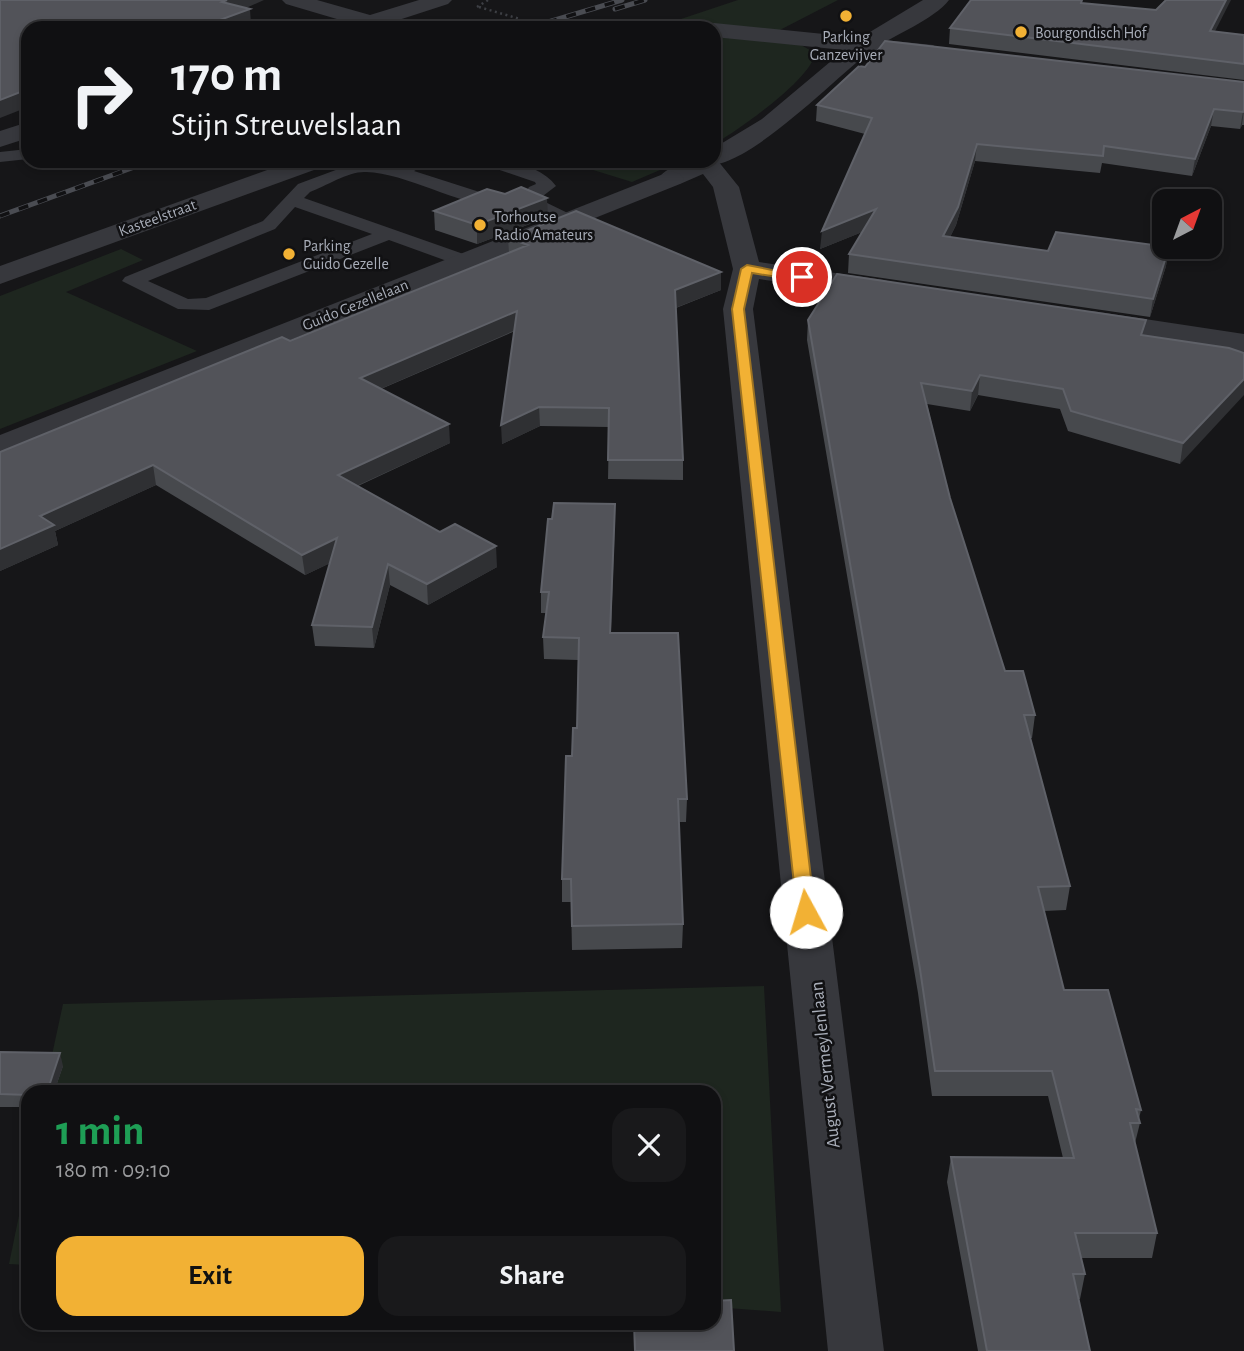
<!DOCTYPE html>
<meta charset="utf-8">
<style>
body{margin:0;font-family:"Alegreya Sans",sans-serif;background:#19191b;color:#f1f3f6;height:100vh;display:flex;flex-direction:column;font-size:26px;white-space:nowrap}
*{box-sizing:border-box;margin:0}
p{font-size:23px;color:#9c9d9f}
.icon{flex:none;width:38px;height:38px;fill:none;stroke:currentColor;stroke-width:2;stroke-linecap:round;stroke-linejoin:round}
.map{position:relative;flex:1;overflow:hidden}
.side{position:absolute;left:21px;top:1085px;width:700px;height:245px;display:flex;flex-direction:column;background:#101012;border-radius:21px;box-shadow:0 4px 10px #0003,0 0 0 2px #303032}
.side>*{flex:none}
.top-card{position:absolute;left:21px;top:21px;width:700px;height:147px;border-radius:21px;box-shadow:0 4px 10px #0003,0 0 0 2px #303032;background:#101012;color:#f1f3f6;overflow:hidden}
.needle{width:46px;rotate:41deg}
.buttons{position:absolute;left:1152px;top:189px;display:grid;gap:14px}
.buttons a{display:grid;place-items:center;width:70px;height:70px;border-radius:14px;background:#101012;box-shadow:0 4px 10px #0003,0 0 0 2px #303032;font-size:35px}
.pin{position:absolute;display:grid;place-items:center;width:60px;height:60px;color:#fff;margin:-30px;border:4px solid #fff;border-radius:50%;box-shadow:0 2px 7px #0007}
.me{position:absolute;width:77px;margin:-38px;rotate:354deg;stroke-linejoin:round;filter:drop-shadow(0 0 5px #0008)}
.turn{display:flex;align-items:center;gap:24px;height:147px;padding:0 35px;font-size:32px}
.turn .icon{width:91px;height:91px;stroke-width:2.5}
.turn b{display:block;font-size:49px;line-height:60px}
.round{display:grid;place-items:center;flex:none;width:74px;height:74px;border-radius:21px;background:#19191b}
.overview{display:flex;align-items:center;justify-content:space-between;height:119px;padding:0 35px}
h1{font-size:42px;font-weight:700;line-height:52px;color:#1e9e55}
.action{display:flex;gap:14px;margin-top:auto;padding:14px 35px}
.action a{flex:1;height:80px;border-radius:21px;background:#f2b134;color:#111;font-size:28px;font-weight:700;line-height:80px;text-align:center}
.action a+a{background:#19191b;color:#f1f3f6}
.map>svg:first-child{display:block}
.green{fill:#1e261f}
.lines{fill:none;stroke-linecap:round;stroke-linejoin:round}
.path{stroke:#3d3f44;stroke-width:2.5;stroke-dasharray:2 3.5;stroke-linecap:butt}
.service{fill:#37383d;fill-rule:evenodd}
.minor{fill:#37383d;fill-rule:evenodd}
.tertiary{fill:#37383d;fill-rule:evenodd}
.rail-casing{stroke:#4a4c52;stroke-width:5}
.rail{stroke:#111113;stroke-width:3.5;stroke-dasharray:10;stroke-linecap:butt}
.wall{fill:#47494d}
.shaded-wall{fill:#2f3033}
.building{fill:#525359;stroke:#5f6168;stroke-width:2}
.route{fill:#f2b134;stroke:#9d7322;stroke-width:2}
.poi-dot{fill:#f2b134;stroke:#111113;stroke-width:2.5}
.labels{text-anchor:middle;stroke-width:5;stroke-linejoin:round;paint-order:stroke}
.far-poi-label{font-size:16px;fill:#a8adb8;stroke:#111113;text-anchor:start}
.far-street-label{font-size:16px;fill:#a8adb8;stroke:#111113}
.street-label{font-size:19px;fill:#a8adb8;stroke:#111113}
</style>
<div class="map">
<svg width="1244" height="1351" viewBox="0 0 1244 1351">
<rect width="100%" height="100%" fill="#161618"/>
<g class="green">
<polygon points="738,0 838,0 776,32 751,27 663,25"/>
<path d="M 714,36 L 801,45 L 815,53 C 812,79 737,131 714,144 Z"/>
<polygon points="564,161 681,161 632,182"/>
<polygon points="121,249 143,260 66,292 197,351 0,429 0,296"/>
<polygon points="764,986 781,1312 714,1307 714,1092 44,1092 63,1004"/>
<polygon points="28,1172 28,1265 9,1264"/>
</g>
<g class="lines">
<g class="path">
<polyline points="477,7 488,0"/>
<polyline points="479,7 520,19"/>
</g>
<g class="service">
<polygon points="28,149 28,159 0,162 0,152"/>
<path d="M 360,161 L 396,166 L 408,161 L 432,161 L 414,171 L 492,196 L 511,196 L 514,200 L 511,204 C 471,214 411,173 366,172 C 349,171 326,186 310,192 L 304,198 L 472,257 L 475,261 L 472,265 L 458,265 L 389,240 L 209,310 L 178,309 L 122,281 L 125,277 L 263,221 L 298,184 ZM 295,207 L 372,234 L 206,298 L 188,299 L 148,281 L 275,229 Z"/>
<path d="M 482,161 C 508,161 540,164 556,186 L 539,199 L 578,218 L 569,223 L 523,205 L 520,201 L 529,187 L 536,184 L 535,182 L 485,165 Z"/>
</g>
<g class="minor">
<polygon points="282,0 317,0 370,15 419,0 452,0 448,4 374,28 339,28 347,22 286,4"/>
<polygon points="714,23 933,45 944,52 933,59 714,37 714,28 704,28"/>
<polygon points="28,122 28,138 0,147 0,131"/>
<path d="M 714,156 L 739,187 L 759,262 L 884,280 L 894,283 L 898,289 L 894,295 L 884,298 L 759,279 L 753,309 L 884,1351 L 828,1351 L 723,309 L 733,269 L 713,187 L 703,174 L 680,184 L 662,184 L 658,179 C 670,162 695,161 714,161 Z"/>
<polygon points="292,161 329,161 325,166 0,284 0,266"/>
<polygon points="1092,311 1244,334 1244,352 1082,326 1077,320 1082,314"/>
</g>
<g class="tertiary">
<path d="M 923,0 L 949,0 C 935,19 892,36 872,50 C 839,74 743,174 705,164 L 703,161 L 714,161 L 714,148 L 762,119 L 855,41 Z"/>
<polygon points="671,171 680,174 684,179 680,184 0,456 0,435"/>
</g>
<defs>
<g id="rail">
<polyline points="615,9 645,0"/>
<polyline points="528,28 622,0"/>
<polyline points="0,216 151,161"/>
</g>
</defs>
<use href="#rail" class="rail-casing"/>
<use href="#rail" class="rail"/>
</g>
<g class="wall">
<polygon points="1084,3 1215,32 1244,35 1244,80 949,44 950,28"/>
<polygon points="865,67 1244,82 1244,125 1242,125 1240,129 1211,126 1192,176 1102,163 1100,173 975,161 956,225 950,237 1048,251 1169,247 1166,266 1150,317 848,273 849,254 862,232 820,249 865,134 816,121 817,105"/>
<polygon points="434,211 548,217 477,244 435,230"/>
<polygon points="508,238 721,290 676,308 683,460 683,480 608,479 609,427 540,426 502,444 515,331 381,389 450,443 358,486 497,567 428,605 390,585 374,648 315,646 312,625 330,563 305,575 156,485 55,531 58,545 0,571 0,452 290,341 509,253"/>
<polygon points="808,320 1144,335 1229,348 1180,464 1068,431 1060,409 978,395 970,411 927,404 950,498 1005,671 1035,715 1032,738 1030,738 1070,886 1066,910 1044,911 1064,990 1141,1110 1139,1119 1140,1123 1135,1143 1157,1233 1152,1258 1081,1258 1085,1274 1080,1299 1078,1299 1090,1351 978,1351 947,1182 951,1157 1063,1158 1048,1096 932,1096 918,993 807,340"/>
<polygon points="615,504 611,633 687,799 686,822 679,822 683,924 682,948 572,950 571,902 562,902 562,879 572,756 577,728 578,660 544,659 543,637 546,613 541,613 541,592 552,519"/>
<polygon points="0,1052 63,1066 54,1092 28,1092 28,1107 0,1107"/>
</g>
<g class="shaded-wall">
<polygon points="227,0 264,0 224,18 222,2"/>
<polygon points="1226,0 1231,0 1207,47 1210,31"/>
<polygon points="250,9 251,24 242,28 198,28"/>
<polygon points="28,89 28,107 0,118 0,100"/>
<polygon points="1214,109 1211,126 1192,176 1195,159"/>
<polygon points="1244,110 1242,125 1240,129 1243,112"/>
<polygon points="977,144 975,161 956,225 942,254 943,236"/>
<polygon points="547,198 548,217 477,244 477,225"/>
<polygon points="876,209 875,227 820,249 822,231"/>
<polygon points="1169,247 1166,266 1150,317 1153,299"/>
<polygon points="721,272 721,290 675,308 675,290"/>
<polygon points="517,311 518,329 362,397 360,378"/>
<polygon points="980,375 978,395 970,411 972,391"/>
<polygon points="1244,379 1244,395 1180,464 1183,443"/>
<polygon points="539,407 540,426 502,444 501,425"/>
<polygon points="449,424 450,443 339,494 338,475"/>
<polygon points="153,465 156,485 55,531 58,545 0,571 0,549 40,516"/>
<polygon points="615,504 615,524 610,655 610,633"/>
<polygon points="337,538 339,559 305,575 302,555"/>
<polygon points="496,546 497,567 428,605 427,584"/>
<polygon points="388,564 390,585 374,648 372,627"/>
<polygon points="60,1053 63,1066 54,1092 47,1092"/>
</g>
<g class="building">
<polygon points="0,0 227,0 222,2 250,9 198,28 28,28 28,89 0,100"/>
<polygon points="971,0 1082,0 1081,3 1156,10 1166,0 1226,0 1210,31 1244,35 1244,64 950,28"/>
<polygon points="885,41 1244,82 1244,110 1243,112 1214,109 1195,159 1104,146 1103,156 977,144 958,207 943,236 1048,251 1056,232 1169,247 1153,299 849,254 876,209 822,231 872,118 817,105 859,66 865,67"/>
<polygon points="521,187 547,198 477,225 434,211 487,189 505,194"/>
<polygon points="576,211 721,272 675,290 683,460 608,460 609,408 539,407 501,425 517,311 360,378 449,424 338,475 440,532 455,524 496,546 427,584 388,564 372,627 312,625 337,538 302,555 153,465 40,516 54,525 0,549 0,452 282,337 290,341 528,245 508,238"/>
<polygon points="837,274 1146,320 1141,335 1229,348 1244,353 1244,379 1183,443 1071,411 1063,389 980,375 972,391 921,383 950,498 1005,671 1023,671 1035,715 1024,715 1070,886 1038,887 1064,990 1108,990 1141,1110 1136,1109 1140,1123 1130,1123 1157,1233 1075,1233 1085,1274 1073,1274 1090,1351 987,1351 951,1157 1074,1158 1052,1071 935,1071 920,969 808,320"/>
<polygon points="554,503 615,504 610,633 678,633 687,799 678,799 683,924 572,926 571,879 562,879 566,756 572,756 573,728 577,728 579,638 543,637 549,592 541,592 548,519 552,519"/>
<polygon points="0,1052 60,1053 47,1092 28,1092 28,1095 0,1094"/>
<polygon points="731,1300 734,1351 635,1351 634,1323 714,1323 714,1301"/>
</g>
<polygon class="route" points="747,265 808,277 802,281 752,273 744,309 815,912 806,919 797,912 732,309 741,269"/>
<g class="poi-dot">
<circle cx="846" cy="16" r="7"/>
<circle cx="1021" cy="32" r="7"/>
<circle cx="480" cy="225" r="7"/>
<circle cx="289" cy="254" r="7"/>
</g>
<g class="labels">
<g class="far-poi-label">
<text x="1035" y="38">Bourgondisch Hof</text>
<text x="846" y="42" text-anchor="middle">Parking<tspan x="846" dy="18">Ganzevijver</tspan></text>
<text x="494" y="222">Torhoutse<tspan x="494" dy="18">Radio Amateurs</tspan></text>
<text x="303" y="251">Parking<tspan x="303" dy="18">Guido Gezelle</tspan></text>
</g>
<g class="far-street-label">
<text transform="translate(157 217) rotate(-20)" y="6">Kasteelstraat</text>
<text transform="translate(355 304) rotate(-22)" y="6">Guido Gezellelaan</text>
</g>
<g class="street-label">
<text transform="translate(824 1065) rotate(-96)" y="7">August Vermeylenlaan</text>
</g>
</g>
</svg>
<div class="buttons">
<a><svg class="needle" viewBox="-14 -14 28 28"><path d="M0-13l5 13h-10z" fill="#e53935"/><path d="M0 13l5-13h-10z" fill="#9c9d9f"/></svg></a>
</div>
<div class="pin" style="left:802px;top:277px;background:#d93025"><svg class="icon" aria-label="arrive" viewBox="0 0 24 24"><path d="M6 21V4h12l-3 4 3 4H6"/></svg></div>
<svg class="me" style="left:806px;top:912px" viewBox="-20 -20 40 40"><circle r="19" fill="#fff"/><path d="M0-13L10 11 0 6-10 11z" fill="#f2b134"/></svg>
<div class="top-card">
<div class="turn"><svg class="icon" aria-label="right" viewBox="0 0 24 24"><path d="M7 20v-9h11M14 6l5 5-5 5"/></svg><div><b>170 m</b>Stijn Streuvelslaan</div></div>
</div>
<section class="side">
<div class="overview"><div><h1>1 min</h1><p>180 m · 09:10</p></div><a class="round"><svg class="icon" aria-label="close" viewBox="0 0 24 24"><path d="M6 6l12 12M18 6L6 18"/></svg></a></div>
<div class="action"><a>Exit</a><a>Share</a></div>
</section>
</div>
